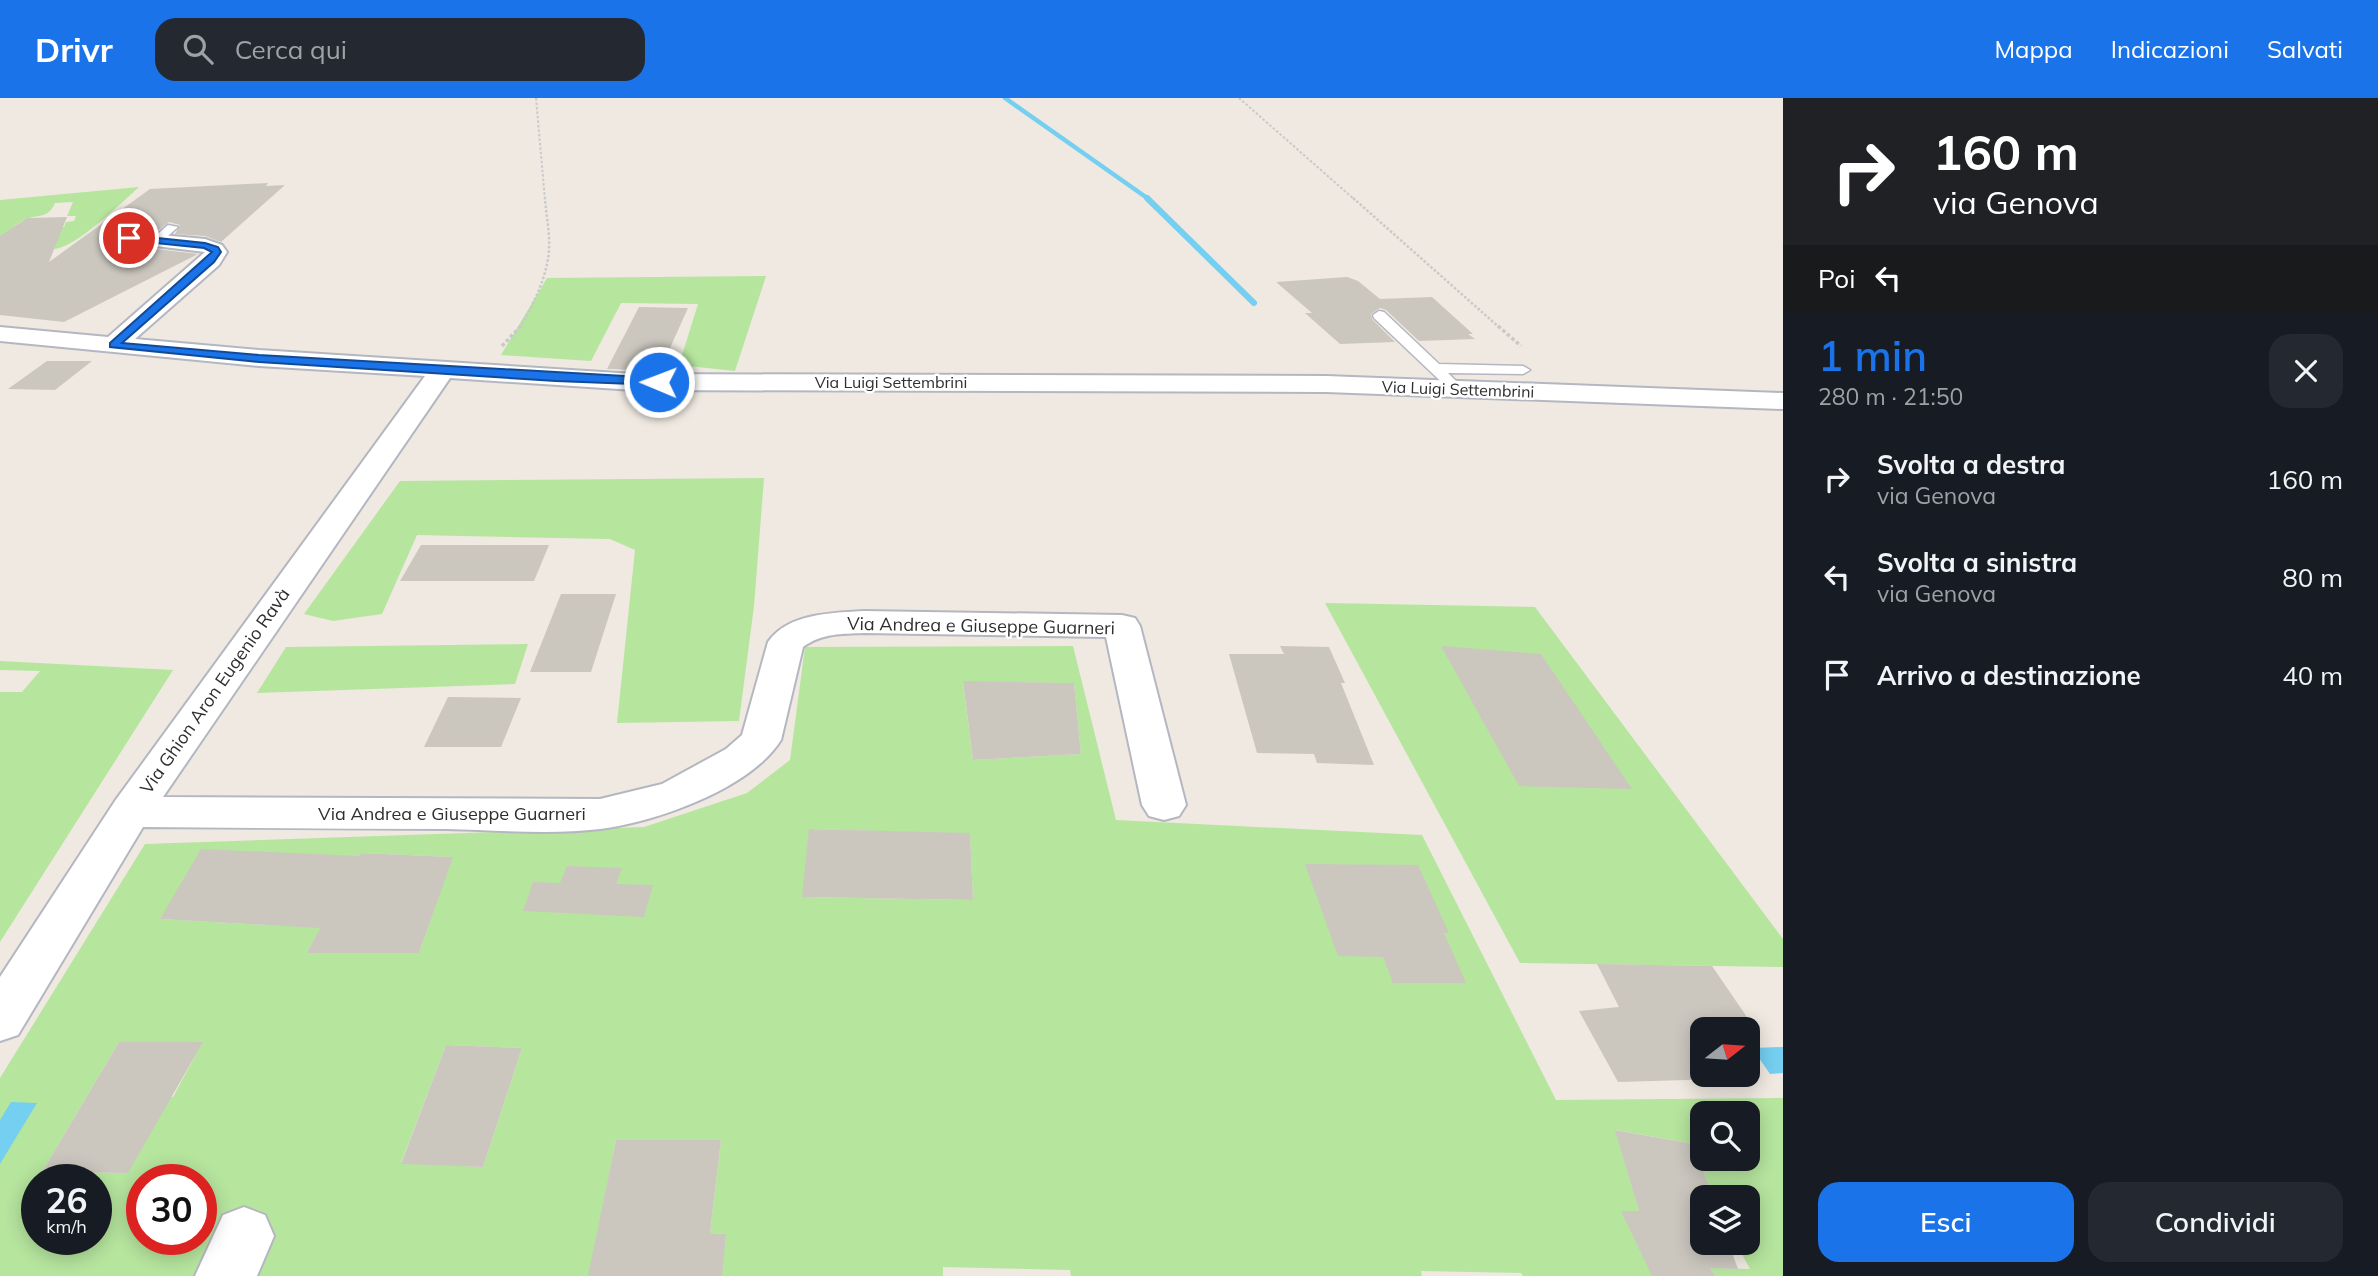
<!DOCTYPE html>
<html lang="it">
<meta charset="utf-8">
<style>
body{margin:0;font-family:Mulish,sans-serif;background:#242831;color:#f1f3f6;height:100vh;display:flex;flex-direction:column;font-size:26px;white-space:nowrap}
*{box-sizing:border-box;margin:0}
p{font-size:23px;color:#9ea1a6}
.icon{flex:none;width:38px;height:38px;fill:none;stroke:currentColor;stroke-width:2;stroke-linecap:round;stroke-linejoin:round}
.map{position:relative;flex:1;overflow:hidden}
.panel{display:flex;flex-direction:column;background:#171b24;width:595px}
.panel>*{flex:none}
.hud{background:#202124;color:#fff;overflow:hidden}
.needle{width:46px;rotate:73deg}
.buttons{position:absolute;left:1690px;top:919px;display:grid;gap:14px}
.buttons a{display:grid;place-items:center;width:70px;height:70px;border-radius:14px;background:#171b24;box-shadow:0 4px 18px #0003;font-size:35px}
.speed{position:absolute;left:21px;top:1066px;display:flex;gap:14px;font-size:35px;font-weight:700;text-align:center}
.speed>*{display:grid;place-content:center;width:91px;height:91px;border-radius:50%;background:#171b24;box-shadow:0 4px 18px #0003;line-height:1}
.speed small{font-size:18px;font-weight:400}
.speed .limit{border:10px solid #d22;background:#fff;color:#111}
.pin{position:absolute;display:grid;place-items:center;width:60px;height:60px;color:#fff;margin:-30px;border:4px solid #fff;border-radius:50%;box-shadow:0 2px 7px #0007}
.me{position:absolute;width:77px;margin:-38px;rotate:271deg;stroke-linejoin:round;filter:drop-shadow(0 0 5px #0008)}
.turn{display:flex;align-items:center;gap:24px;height:147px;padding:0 35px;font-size:32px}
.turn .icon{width:91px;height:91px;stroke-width:2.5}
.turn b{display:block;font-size:49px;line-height:60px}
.then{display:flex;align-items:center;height:66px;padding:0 35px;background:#0003;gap:14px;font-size:26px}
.round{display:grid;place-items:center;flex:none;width:74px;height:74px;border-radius:21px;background:#242831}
.overview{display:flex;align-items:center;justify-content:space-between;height:119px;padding:0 35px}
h1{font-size:42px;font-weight:600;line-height:52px;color:#1a73e8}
.cta{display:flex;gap:14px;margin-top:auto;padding:14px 35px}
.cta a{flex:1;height:80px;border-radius:21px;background:#1a73e8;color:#fff;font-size:28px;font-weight:600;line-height:80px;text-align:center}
.cta a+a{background:#242831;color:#f1f3f6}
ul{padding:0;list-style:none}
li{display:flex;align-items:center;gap:21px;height:98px;padding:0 35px}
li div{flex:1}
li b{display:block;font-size:26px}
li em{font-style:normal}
header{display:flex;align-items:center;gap:42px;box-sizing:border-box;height:98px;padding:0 35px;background:#1a73e8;color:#fff}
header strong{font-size:33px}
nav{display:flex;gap:38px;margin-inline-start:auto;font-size:24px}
.search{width:490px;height:63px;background:#242831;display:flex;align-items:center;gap:18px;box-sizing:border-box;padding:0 24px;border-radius:21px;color:#9ea1a6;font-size:26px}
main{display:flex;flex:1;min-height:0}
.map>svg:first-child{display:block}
.green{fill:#b6e59e;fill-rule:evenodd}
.water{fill:#75cff0}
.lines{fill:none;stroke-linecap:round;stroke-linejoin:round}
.stream-far1{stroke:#75cff0;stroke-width:4.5}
.stream{stroke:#75cff0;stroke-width:6}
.building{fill:#cbc7bf}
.service-casing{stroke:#b4b7c1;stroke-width:3}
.minor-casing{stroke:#b4b7c1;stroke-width:4}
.path-far2{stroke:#c9c9c9;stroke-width:2;stroke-dasharray:2.5 2;stroke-linecap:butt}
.path-far1{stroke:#c9c9c9;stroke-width:2.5;stroke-dasharray:2.5 2;stroke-linecap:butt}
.path{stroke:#c9c9c9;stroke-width:3.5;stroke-dasharray:3.5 2.5;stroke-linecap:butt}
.service{fill:#fff;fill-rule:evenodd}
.minor{fill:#fff;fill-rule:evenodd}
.route{fill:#1a73e8;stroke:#114b97;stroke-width:2}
.labels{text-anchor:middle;stroke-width:5;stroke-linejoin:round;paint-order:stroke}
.far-street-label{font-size:16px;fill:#2e2e2e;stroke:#fff}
.street-label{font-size:18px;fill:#2e2e2e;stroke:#fff}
</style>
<header>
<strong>Drivr</strong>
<div class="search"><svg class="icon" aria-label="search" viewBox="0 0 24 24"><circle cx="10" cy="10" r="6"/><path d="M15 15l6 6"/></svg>Cerca qui</div>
<nav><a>Mappa</a><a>Indicazioni</a><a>Salvati</a></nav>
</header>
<main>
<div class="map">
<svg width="1783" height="1178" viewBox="0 0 1783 1178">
<rect width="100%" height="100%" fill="#efe9e1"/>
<g class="green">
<path d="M 139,89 C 121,105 77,149 54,151 C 31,152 24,142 0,153 L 0,102 ZM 73,104 L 67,118 L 76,118 L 74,123 L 66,124 L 64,129 L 11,131 C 15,128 21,123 26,121 C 39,116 48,121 55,105 Z"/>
<polygon points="766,178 735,273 679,267 698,206 621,205 591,263 501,257 547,180"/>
<polygon points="764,380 754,508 739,623 617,625 635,452 610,441 417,437 382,516 333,523 304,516 400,383"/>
<polygon points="1325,505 1535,509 1783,841 1783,869 1520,865"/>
<polygon points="528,546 515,586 257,595 286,549"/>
<path d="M 1073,548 L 1116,722 L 1422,737 L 1556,1002 L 1783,1000 L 1783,1178 L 1715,1178 L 1710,1170 L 1750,1171 L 1736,1145 L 1748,1144 L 1748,1099 L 1713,1099 L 1694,1046 L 1616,1032 L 1639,1113 L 1652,1178 L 1523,1178 L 1521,1175 L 1421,1173 L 1422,1178 L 1071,1178 L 1070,1172 L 943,1169 L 943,1178 L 0,1178 L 0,980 L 145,746 L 644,729 L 747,695 L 790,662 L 805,549 ZM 963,584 L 1074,585 L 1081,656 L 973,662 ZM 810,731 L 970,736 L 973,802 L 803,799 ZM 361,755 L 452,759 L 419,855 L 307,855 ZM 303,756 L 265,827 L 161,821 L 160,820 ZM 119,944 L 202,945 L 173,999 L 139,999 L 128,1075 L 42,1074 ZM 446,947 L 522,950 L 483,1069 L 401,1065 ZM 1703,1015 L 1748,1015 L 1748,1060 L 1703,1060 ZM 616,1042 L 721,1042 L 710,1135 L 726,1136 L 721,1178 L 589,1178 ZM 37,1082 L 96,1082 L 96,1141 L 37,1141 ZM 142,1082 L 201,1082 L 201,1141 L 142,1141 Z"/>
<polygon points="0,563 173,572 0,844 0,594 22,594 40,573 0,572"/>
</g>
<g class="water">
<polygon points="1783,949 1783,975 1770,976 1752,950"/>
<polygon points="11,1004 37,1005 0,1066 0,1022"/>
</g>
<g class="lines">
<polyline class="stream-far1" points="1005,0 1150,102"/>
<polyline class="stream" points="1147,100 1254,205"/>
</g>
<g class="building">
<polygon points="268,85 266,88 285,87 221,144 205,138 175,136 180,127 169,124 156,134 129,131 121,133 116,140 122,147 198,156 64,224 0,217 0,138 27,120 67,119 49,164 150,91"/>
<polygon points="1347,179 1358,183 1380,201 1432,199 1473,236 1468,236 1475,241 1419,243 1386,212 1380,210 1371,216 1372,221 1395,244 1340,246 1305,215 1312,215 1276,184"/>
<polygon points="639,209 688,210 670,250 665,250 655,272 607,271"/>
<polygon points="47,263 92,263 55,292 8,291"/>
<polygon points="421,447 549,447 534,483 400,483"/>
<polygon points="561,496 616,496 591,574 530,574"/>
<polygon points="1280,548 1329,549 1345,585 1341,585 1374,667 1317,665 1314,656 1257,655 1229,556 1284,556"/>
<polygon points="1441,548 1541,556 1632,691 1519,688"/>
<polygon points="963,583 1074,585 1081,656 973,662"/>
<polygon points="448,599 521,600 501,649 424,649"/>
<polygon points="809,731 970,735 973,802 802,799"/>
<polygon points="201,751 359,758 361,755 453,759 419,855 307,855 320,830 160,821"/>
<polygon points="1305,766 1418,767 1449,835 1444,835 1466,885 1393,885 1383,859 1338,858"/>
<polygon points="567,768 622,770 616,786 653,787 644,819 523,813 533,784 560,785"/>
<polygon points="1597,866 1712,868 1749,922 1728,922 1732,931 1703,931 1703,976 1748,976 1748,963 1756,980 1618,984 1579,913 1619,909"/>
<polygon points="119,944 203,944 128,1075 42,1074"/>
<polygon points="446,947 522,950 483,1069 401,1066"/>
<polygon points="1615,1032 1694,1046 1713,1099 1703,1099 1703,1144 1728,1144 1738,1171 1710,1170 1715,1178 1652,1178 1621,1113 1639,1113"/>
<polygon points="616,1042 721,1042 710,1135 726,1136 722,1178 588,1178"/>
</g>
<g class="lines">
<defs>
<g id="service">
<polygon points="168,127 178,129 160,145 152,145 152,141"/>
<polygon points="1379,213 1384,214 1439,266 1523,268 1530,272 1523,276 1448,275 1464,291 1462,294 1452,294 1374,220 1373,217"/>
</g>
<g id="minor">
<path d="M 129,134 L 205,141 L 222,147 L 227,154 L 219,167 L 135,241 L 259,252 L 634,276 L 1326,278 L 1783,295 L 1783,311 L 1326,294 L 634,292 L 450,280 L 163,699 L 600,701 L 662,686 L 726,651 L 742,637 L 768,544 C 788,515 832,515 864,513 L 1122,517 L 1135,520 L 1140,528 L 1186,707 L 1179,718 L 1164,722 L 1149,718 L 1142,707 L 1106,539 L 864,535 C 842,536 822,535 803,549 L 781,642 C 750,691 656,724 600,731 C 551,737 495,732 446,731 C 345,731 244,730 143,729 L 18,937 L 0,943 L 0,879 L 115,703 L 425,278 L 259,268 L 0,243 L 0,229 L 108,239 L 205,154 L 122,144 L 119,140 L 122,136 Z"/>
<polygon points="244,1109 265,1117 274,1138 257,1178 195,1178 223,1117"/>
</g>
</defs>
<use href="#service" class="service-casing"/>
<use href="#minor" class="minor-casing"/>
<g class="path-far2">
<polyline points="536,0 545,102"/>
<polyline points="1239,0 1355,102"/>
</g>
<g class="path-far1">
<polyline points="1353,100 1500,230"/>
<path d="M 520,230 C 533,207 548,177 549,151 C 550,134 546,117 545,100"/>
</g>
<g class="path">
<polyline points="1498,228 1521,248"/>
<polyline points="502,248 521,228"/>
</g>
<use href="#service" class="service"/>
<use href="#minor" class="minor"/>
</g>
<polygon class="route" points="129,137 205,145 218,149 221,154 214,164 122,245 259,257 659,280 664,284 659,287 556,283 259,264 110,249 110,245 212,154 204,150 126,142"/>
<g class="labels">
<g class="far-street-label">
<text x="891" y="290">Via Luigi Settembrini</text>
<text transform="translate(1458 291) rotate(2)" y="6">Via Luigi Settembrini</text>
</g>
<g class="street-label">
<text transform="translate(981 528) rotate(1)" y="6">Via Andrea e Giuseppe Guarneri</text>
<text transform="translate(215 593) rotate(-55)" y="6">Via Ghion Aron Eugenio Ravà</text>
<text x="452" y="722">Via Andrea e Giuseppe Guarneri</text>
</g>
</g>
</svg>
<div class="buttons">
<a><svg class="needle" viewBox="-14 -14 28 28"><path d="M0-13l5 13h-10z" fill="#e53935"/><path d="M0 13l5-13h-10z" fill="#9ea1a6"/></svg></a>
<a><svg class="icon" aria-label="search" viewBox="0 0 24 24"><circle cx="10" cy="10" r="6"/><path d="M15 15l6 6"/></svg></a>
<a><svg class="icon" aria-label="layers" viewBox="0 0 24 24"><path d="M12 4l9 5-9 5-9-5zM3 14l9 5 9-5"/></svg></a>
</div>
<div class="speed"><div>26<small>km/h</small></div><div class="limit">30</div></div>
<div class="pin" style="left:129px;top:140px;background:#d93025"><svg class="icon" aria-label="arrive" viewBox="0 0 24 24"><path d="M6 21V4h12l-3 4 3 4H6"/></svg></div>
<svg class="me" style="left:659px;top:284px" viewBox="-20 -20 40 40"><circle r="17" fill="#1a73e8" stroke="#fff" stroke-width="3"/><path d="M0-11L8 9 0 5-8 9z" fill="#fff"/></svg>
</div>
<section class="panel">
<div class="hud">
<div class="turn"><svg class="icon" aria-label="right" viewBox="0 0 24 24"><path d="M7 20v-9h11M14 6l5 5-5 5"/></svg><div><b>160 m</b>via Genova</div></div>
<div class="then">Poi<svg class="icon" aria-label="left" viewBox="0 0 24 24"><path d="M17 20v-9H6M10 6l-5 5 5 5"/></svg></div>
</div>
<div class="overview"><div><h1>1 min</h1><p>280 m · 21:50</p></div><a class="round"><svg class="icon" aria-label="close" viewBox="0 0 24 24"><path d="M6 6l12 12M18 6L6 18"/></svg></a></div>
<ul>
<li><svg class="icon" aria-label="right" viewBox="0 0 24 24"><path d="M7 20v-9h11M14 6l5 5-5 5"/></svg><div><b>Svolta a destra</b><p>via Genova</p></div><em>160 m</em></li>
<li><svg class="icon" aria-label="left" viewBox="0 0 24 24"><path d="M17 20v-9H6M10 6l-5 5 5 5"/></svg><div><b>Svolta a sinistra</b><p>via Genova</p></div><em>80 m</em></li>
<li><svg class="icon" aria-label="arrive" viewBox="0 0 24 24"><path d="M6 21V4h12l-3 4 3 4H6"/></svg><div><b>Arrivo a destinazione</b></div><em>40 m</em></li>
</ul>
<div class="cta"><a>Esci</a><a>Condividi</a></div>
</section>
</main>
